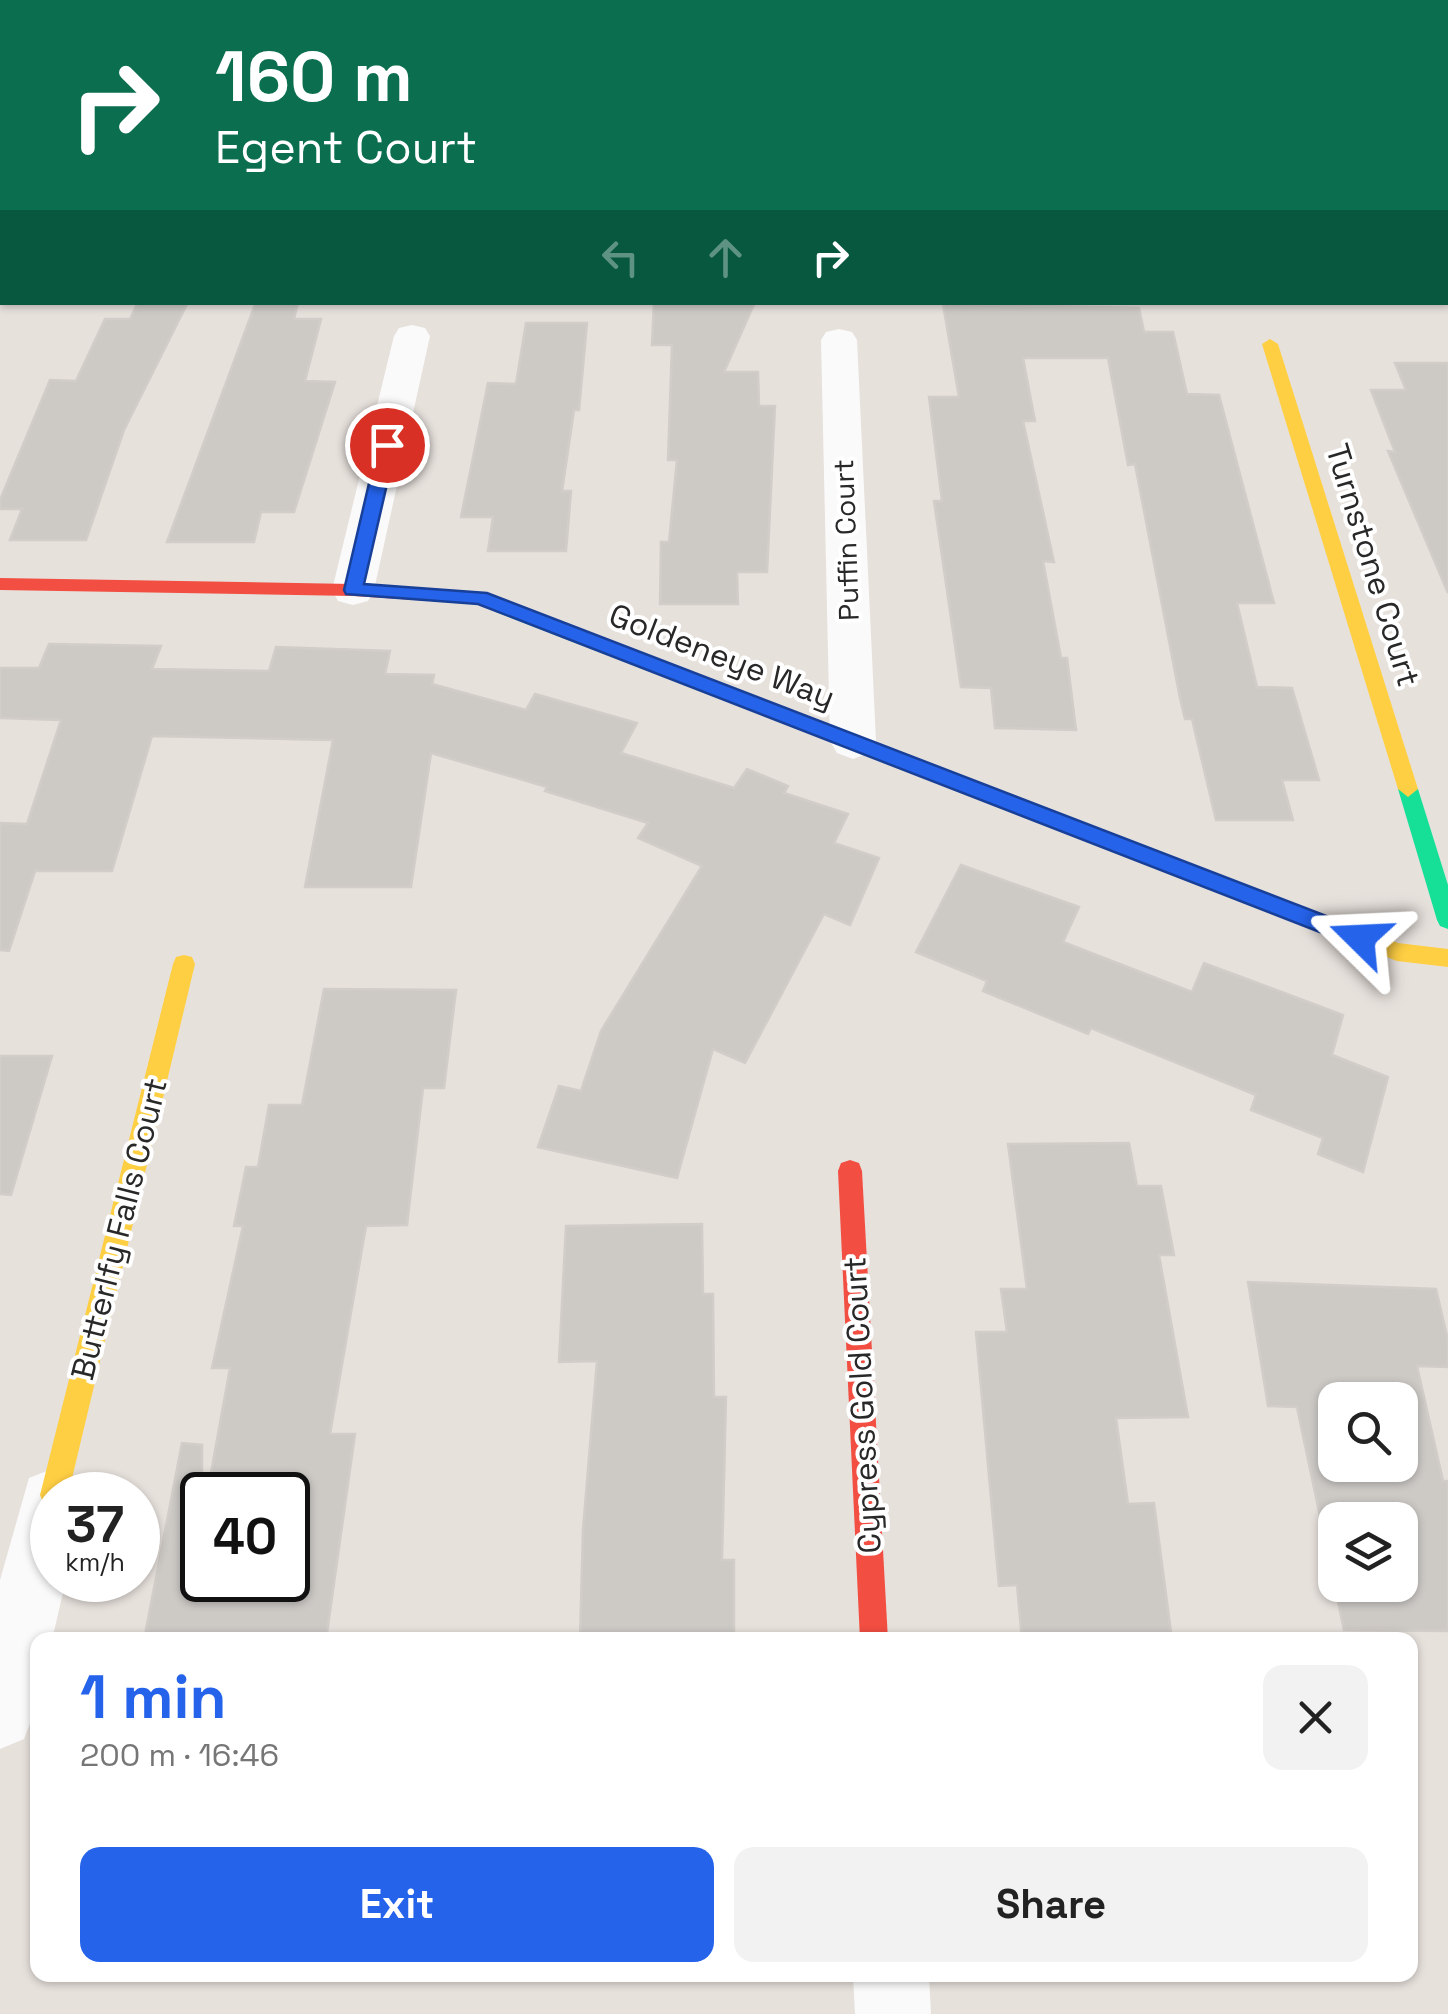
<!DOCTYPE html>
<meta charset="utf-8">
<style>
body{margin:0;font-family:"Space Grotesk",sans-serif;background:#f2f2f2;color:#222;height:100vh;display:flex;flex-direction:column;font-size:38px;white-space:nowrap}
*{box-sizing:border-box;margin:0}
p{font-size:32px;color:#767676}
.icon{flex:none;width:55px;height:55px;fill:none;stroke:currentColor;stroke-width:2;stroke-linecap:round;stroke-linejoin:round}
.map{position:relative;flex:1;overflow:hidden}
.drawer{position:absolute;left:30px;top:1632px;width:1388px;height:350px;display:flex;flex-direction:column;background:#fff;border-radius:20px;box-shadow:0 2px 8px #0004}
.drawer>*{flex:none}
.banner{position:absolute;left:0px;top:0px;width:1450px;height:305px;box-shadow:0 2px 8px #0004;background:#0b6e4f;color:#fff;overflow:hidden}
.controls{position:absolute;left:1318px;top:1382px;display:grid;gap:20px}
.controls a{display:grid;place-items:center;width:100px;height:100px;border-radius:20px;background:#fff;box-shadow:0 2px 8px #0004;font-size:50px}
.speed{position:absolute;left:30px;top:1472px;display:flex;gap:20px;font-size:50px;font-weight:700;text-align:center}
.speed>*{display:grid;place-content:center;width:130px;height:130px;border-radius:50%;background:#fff;box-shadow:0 2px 8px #0004;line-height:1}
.speed small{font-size:25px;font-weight:400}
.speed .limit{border:5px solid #111;border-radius:15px;background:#fff;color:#111}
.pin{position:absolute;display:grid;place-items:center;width:85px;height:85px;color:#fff;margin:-42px;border:5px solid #fff;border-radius:50%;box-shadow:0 2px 10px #0007}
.me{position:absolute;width:110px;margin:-55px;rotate:291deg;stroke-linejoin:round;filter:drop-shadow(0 0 8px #0008)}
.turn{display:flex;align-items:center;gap:35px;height:210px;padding:0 50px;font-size:45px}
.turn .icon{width:130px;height:130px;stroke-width:2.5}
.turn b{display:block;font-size:70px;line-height:85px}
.lanes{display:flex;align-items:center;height:95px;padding:0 50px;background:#0003;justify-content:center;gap:50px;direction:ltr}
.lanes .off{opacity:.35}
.round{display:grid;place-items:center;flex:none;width:105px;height:105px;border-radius:20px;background:#f2f2f2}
.head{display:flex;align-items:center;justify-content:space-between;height:170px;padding:0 50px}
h1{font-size:60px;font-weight:600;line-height:75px;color:#2563eb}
.cta{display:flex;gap:20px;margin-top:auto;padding:20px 50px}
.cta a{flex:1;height:115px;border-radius:20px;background:#2563eb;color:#fff;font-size:40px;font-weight:600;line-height:115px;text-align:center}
.cta a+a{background:#f2f2f2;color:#222}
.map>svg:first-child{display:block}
.building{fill:#cdcac6;stroke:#d2cdc8;stroke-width:2.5;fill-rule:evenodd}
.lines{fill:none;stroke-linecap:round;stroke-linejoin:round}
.street{fill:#fbfafa;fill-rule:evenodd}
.fast{fill:#16e098;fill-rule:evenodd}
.slow{fill:#ffcf43;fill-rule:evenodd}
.jam{fill:#f24e42;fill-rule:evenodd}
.route{fill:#2563eb;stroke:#184099;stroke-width:2.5}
.labels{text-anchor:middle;stroke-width:8;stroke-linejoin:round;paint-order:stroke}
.far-street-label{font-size:28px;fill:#282828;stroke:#fff}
.street-label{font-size:32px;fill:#282828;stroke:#fff}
</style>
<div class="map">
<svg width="1448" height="2014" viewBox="0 0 1448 2014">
<rect width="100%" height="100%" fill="#e7e1dc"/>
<g class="building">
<polygon points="138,302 188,302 124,430 86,540 10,540 22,509 0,509 0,500 50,380 76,381 105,319 130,319"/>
<polygon points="256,302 298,302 294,319 321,319 305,381 335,382 294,512 261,512 254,542 167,542"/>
<polygon points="654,302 755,302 724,372 758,372 759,406 775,406 767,572 737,572 738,604 660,604 661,542 669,542 677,460 668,460 672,345 652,345"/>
<polygon points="943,304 1139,308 1144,332 1173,332 1187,394 1219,395 1274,603 1237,603 1257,687 1292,688 1319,780 1282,780 1293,820 1216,820 1192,719 1185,719 1180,698 1135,464 1128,465 1108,358 1023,358 1035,421 1023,421 1054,562 1043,561 1061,658 1067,658 1076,730 995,728 991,688 961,687 934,501 942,501 929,397 959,397"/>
<polygon points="526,323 587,323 579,410 574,410 562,491 571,491 566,551 488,551 493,517 461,517 488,383 516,384"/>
<polygon points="1395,363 1448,363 1448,593 1388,451 1395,452 1371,390 1406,390"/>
<polygon points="49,644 161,646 152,669 269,671 276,647 390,651 385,674 434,675 432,684 526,710 535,694 637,723 621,753 734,788 747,769 788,786 784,793 848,814 834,843 879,858 850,925 824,914 745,1063 713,1049 677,1178 538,1147 559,1086 581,1091 601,1031 702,866 638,838 648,823 545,791 547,787 431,753 411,887 305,887 333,740 152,736 112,871 35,871 9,951 0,950 0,823 27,824 61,720 0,718 0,668 39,668"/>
<polygon points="961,865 1079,907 1063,942 1117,963 1192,992 1204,963 1343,1015 1332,1055 1388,1077 1363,1172 1318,1154 1323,1138 1251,1110 1256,1095 1091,1028 1088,1034 983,991 987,981 916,952"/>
<polygon points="324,989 456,990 444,1088 423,1088 407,1225 366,1226 330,1434 355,1434 326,1640 144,1640 182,1443 202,1445 202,1580 288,1580 288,1495 207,1495 230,1368 212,1368 243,1226 234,1226 246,1167 258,1167 269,1105 302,1105"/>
<polygon points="0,1056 52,1056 11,1195 0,1194"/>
<polygon points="1129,1143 1137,1186 1161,1186 1174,1255 1159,1255 1188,1417 1116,1418 1128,1504 1154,1503 1172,1640 1022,1640 1017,1585 999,1586 976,1332 1007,1332 1001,1289 1027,1289 1008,1144"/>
<polygon points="702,1224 703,1294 713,1294 714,1397 726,1397 722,1560 734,1560 734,1640 580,1640 583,1530 597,1361 559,1362 566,1226"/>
<path d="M 1248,1282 L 1436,1289 L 1448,1340 L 1448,1367 L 1417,1366 L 1443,1481 L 1448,1481 L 1448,1631 L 1344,1630 L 1297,1407 L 1268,1406 ZM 1335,1400 L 1400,1400 L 1400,1465 L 1335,1465 ZM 1335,1520 L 1400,1520 L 1400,1585 L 1335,1585 Z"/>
</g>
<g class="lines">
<g class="street">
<polygon points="475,0 505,0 505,2 476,2"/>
<polygon points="816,0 846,0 846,2 817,2"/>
<polygon points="1156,0 1186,0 1187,2 1158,2"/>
<polygon points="0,104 2,105 2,124 0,124"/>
<polygon points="412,325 425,328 430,336 374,590 368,601 353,605 338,601 332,590 394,336 399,328"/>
<polygon points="839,329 852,332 857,340 876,741 869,753 853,759 837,753 830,741 821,340 826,332"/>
<polygon points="52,1469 75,1478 82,1495 52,1495 52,1580 66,1580 52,1640 38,1640 38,1702 24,1739 0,1749 0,1580 29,1478"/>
<polygon points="853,1975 929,1975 931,2014 855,2014"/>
</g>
<g class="fast">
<polygon points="503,600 1159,851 1163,857 1152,865 1145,863 496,612 494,607"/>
<polygon points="1408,781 1418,789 1448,885 1448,929 1440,926 1437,920 1398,789"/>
</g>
<g class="slow">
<polygon points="1270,339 1278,344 1418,789 1408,797 1398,789 1262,344"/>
<polygon points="1152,849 1398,943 1448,949 1448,967 1397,961 1145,863 1141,857"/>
<polygon points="184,955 192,957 195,964 68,1495 52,1495 52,1508 44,1505 40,1495 173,964 176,957"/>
</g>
<g class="jam">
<polygon points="0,578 353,584 480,592 510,602 512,607 503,614 478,604 353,596 0,590"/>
<polygon points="850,1160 859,1163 862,1171 888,1640 860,1640 838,1171 841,1163"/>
</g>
</g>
<polygon class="route" points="387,439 396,445 364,584 487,593 1368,932 1372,938 1368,945 1353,945 478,604 346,594 344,590 378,445"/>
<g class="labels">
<g class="far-street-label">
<text transform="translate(846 540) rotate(-92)" y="10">Puffin Court</text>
</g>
<g class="street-label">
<text transform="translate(1373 565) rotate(73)" y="11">Turnstone Court</text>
<text transform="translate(722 656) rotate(21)" y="11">Goldeneye Way</text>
<text transform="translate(119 1229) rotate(-76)" y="11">Butterlfy Falls Court</text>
<text transform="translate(862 1405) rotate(-93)" y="11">Cypress Gold Court</text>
</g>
</g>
</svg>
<div class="controls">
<a><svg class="icon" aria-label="search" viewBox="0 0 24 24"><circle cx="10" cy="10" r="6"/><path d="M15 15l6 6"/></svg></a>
<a><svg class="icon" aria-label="layers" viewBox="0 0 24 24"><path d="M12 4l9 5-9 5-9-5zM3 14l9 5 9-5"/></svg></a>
</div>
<div class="speed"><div>37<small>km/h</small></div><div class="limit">40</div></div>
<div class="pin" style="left:387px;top:445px;background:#d93025"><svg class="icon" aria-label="arrive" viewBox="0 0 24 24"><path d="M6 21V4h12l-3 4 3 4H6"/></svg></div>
<svg class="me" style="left:1360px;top:938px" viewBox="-20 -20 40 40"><path d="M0-17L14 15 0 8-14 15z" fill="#2563eb" stroke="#fff" stroke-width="4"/></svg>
<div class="banner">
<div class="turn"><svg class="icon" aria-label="right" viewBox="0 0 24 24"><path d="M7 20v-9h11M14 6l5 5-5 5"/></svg><div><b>160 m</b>Egent Court</div></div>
<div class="lanes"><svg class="icon off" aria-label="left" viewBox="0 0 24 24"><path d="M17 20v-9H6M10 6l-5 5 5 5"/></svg><svg class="icon off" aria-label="ahead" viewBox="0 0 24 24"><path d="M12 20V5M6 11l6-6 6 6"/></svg><svg class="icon" aria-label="right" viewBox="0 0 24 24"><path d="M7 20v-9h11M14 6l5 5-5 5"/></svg></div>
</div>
<section class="drawer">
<div class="head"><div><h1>1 min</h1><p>200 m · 16:46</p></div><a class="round"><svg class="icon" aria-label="close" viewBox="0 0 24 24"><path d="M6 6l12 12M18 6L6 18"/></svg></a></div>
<div class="cta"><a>Exit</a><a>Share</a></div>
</section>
</div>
